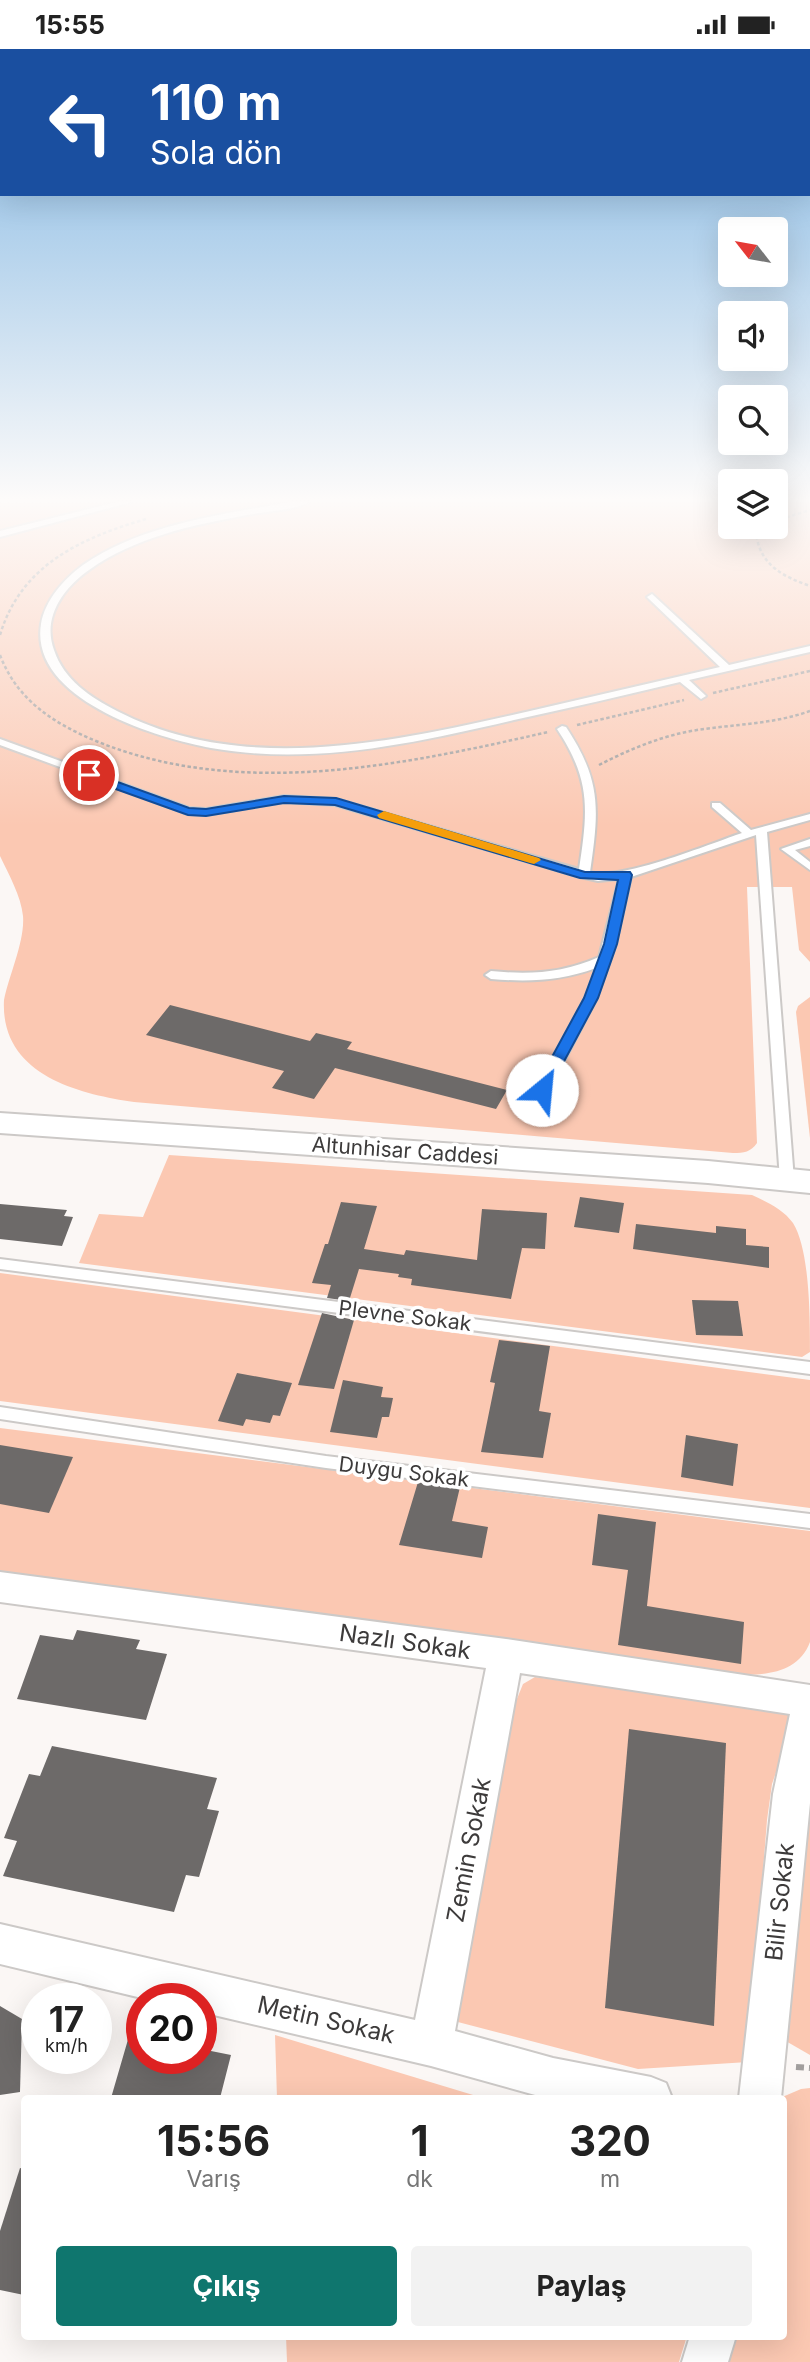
<!DOCTYPE html>
<html lang="tr">
<meta charset="utf-8">
<style>
body{margin:0;font-family:Inter,sans-serif;background:#f2f2f2;color:#222;height:100vh;display:flex;flex-direction:column;font-size:26px;white-space:nowrap}
*{box-sizing:border-box;margin:0}
p{font-size:23px;color:#767676}
.icon{flex:none;width:38px;height:38px;fill:none;stroke:currentColor;stroke-width:2;stroke-linecap:round;stroke-linejoin:round}
.map{position:relative;flex:1;overflow:hidden}
.side{position:absolute;left:21px;top:2046px;width:766px;height:245px;display:flex;flex-direction:column;background:#fff;border-radius:7px;box-shadow:0 7px 28px #0002}
.side>*{flex:none}
.top-card{position:absolute;left:0px;top:0px;width:810px;height:147px;box-shadow:0 7px 28px #0002;background:#1a4fa0;color:#fff;overflow:hidden}
.needle{width:46px;rotate:301deg}
.tools{position:absolute;left:718px;top:168px;display:grid;gap:14px}
.tools a{display:grid;place-items:center;width:70px;height:70px;border-radius:7px;background:#fff;box-shadow:0 7px 28px #0002;font-size:35px}
.speed{position:absolute;left:21px;top:1934px;display:flex;gap:14px;font-size:35px;font-weight:700;text-align:center}
.speed>*{display:grid;place-content:center;width:91px;height:91px;border-radius:50%;background:#fff;box-shadow:0 7px 28px #0002;line-height:1}
.speed small{font-size:18px;font-weight:400}
.speed .limit{border:10px solid #d22;background:#fff;color:#111}
.pin{position:absolute;display:grid;place-items:center;width:60px;height:60px;color:#fff;margin:-30px;border:4px solid #fff;border-radius:50%;box-shadow:0 2px 7px #0007}
.me{position:absolute;width:77px;margin:-38px;rotate:28deg;stroke-linejoin:round;filter:drop-shadow(0 0 5px #0008)}
.turn{display:flex;align-items:center;gap:24px;height:147px;padding:0 35px;font-size:32px}
.turn .icon{width:91px;height:91px;stroke-width:2.5}
.turn b{display:block;font-size:49px;line-height:60px}
.eta{display:flex;justify-content:space-evenly;align-items:center;height:119px;text-align:center}
.eta b{font-size:42px;font-weight:700;line-height:49px}
.action{display:flex;gap:14px;margin-top:auto;padding:14px 35px}
.action a{flex:1;height:80px;border-radius:7px;background:#0f766e;color:#fff;font-size:28px;font-weight:700;line-height:80px;text-align:center}
.action a+a{background:#f2f2f2;color:#222}
.status{display:flex;justify-content:space-between;align-items:center;height:49px;padding:0 35px;background:#fff;direction:ltr}
.status svg{height:19px;fill:currentColor}
.map>svg:first-child{display:block}
.green{fill:#fbc8b2}
.building{fill:#6d6a69}
.lines{fill:none;stroke-linecap:round;stroke-linejoin:round}
.service-casing{stroke:#ccc9c7;stroke-width:4}
.minor-casing{stroke:#ccc9c7;stroke-width:4}
.tertiary-casing{stroke:#ccc9c7;stroke-width:4}
.path-far1{stroke:#a19e9d;stroke-width:2.5;stroke-dasharray:3.5 2.5;stroke-linecap:butt}
.path{stroke:#a19e9d;stroke-width:6;stroke-dasharray:8 5;stroke-linecap:butt}
.service{fill:#fff;fill-rule:evenodd}
.minor{fill:#fff;fill-rule:evenodd}
.tertiary{fill:#fff;fill-rule:evenodd}
.route{fill:#1a73e8;stroke:#114b97;stroke-width:2}
.slow{fill:#f59e0b}
.labels{text-anchor:middle;stroke-width:7;stroke-linejoin:round;paint-order:stroke}
.street-label{font-size:21px;fill:#3d3b3b;stroke:#fff}
.near-street-label{font-size:24px;fill:#3d3b3b;stroke:#fff}
</style>
<div class="status"><b>15:55</b><svg viewBox="0 0 49 12"><path d="M0 12V9h3v3zM5 12V6h3v6zM10 12V3h3v9zM15 12V0h3v12zM26 1h20v11H26zM47 4h2v5h-2z"/></svg></div>
<div class="map">
<svg width="810" height="2313" viewBox="0 0 810 2313">
<rect width="100%" height="100%" fill="#fbf7f5"/>
<g class="green">
<path d="M 730,453 L 730,478 L 775,478 L 775,453 L 810,453 L 810,913 L 799,901 L 792,838 L 747,838 L 757,1094 C 751,1103 744,1104 733,1104 L 134,1053 C 79,1045 0,1026 4,951 C 9,926 25,892 23,867 C 21,847 9,826 0,807 L 0,454 Z"/>
<polygon points="810,948 810,1089 796,963 798,957"/>
<path d="M 169,1106 L 752,1146 C 767,1153 783,1160 793,1174 C 810,1201 810,1270 810,1303 L 802,1308 L 79,1214 L 99,1165 L 143,1168 Z"/>
<polygon points="0,1224 810,1331 810,1459 0,1352"/>
<path d="M 0,1379 L 810,1482 L 810,1593 C 797,1628 758,1626 727,1626 L 0,1525 Z"/>
<polygon points="535,1628 796,1665 772,1735 767,1771 748,2013 638,2020 454,1972 508,1672 523,1635"/>
<polygon points="810,1744 810,2006 784,1991"/>
<polygon points="275,1986 483,2049 277,2049"/>
<polygon points="810,2039 810,2313 724,2313 730,2287 784,2287 784,2049 780,2049 801,2040"/>
<polygon points="286,2287 687,2287 679,2313 287,2313"/>
</g>
<g class="building">
<polygon points="170,956 310,992 316,984 352,993 347,1000 507,1041 496,1060 335,1019 314,1050 272,1039 284,1022 146,986"/>
<polygon points="580,1148 624,1154 619,1184 574,1178"/>
<polygon points="341,1153 377,1157 364,1200 404,1206 406,1201 477,1211 482,1160 547,1164 545,1200 522,1199 511,1250 411,1236 412,1230 398,1228 399,1225 359,1220 349,1252 327,1249 331,1236 312,1234 325,1195 328,1195"/>
<polygon points="0,1155 67,1161 64,1167 73,1168 62,1197 0,1190"/>
<polygon points="636,1175 716,1184 716,1177 746,1180 746,1196 769,1198 769,1219 633,1200"/>
<polygon points="692,1251 738,1252 743,1287 696,1286"/>
<polygon points="322,1264 354,1271 334,1340 298,1336"/>
<polygon points="499,1291 550,1297 539,1362 551,1364 543,1409 481,1403 495,1334 490,1333"/>
<polygon points="237,1324 292,1334 280,1367 273,1366 270,1374 246,1370 243,1377 218,1372"/>
<polygon points="343,1331 383,1338 381,1348 393,1349 389,1368 382,1368 377,1389 330,1383"/>
<polygon points="686,1386 738,1395 733,1437 681,1428"/>
<polygon points="0,1396 73,1408 49,1464 0,1455"/>
<polygon points="418,1433 460,1438 452,1472 488,1478 482,1509 399,1496"/>
<polygon points="598,1465 656,1473 647,1557 744,1573 741,1615 618,1596 628,1521 592,1516"/>
<polygon points="77,1581 140,1591 136,1600 167,1605 146,1671 17,1650 40,1586 73,1591"/>
<polygon points="629,1680 726,1694 714,1977 605,1959"/>
<polygon points="52,1697 217,1729 207,1760 219,1762 199,1828 186,1826 174,1863 3,1827 17,1792 4,1789 29,1725 40,1727"/>
<polygon points="0,1957 22,1970 20,2043 0,2046"/>
<polygon points="136,1963 142,1964 142,2009 201,2009 201,2000 231,2006 220,2049 111,2049"/>
<polygon points="20,2119 24,2120 24,2246 0,2241 0,2182"/>
</g>
<g class="lines">
<defs>
<g id="service">
<polygon points="117,453 132,453 0,488 0,482"/>
<path d="M 290,453 L 309,453 C 292,462 266,462 247,466 C 193,476 135,488 89,521 C 63,539 42,569 54,601 C 64,631 90,648 117,662 C 245,728 397,692 530,662 C 593,647 657,633 720,618 L 649,550 L 647,548 L 652,545 L 729,616 L 810,597 L 810,603 L 689,631 L 706,647 L 701,650 L 680,633 C 625,646 570,659 514,671 C 415,694 313,717 211,699 C 156,689 29,650 41,575 C 45,551 64,530 83,516 C 143,475 220,466 290,453 Z"/>
<path d="M 562,677 L 566,678 C 602,732 599,761 590,823 C 620,832 709,795 742,784 L 712,758 L 712,754 L 720,754 L 751,781 L 810,765 L 810,771 L 767,783 L 794,1131 L 792,1134 L 787,1136 L 780,1131 L 756,786 L 631,828 L 616,895 L 597,949 L 549,1041 L 542,1045 L 535,1041 L 585,949 L 596,919 C 561,932 528,933 491,930 L 485,926 L 491,922 C 530,926 563,924 599,908 L 619,830 L 598,832 L 580,828 L 335,756 L 284,753 L 206,766 L 188,765 L 0,696 L 0,690 L 189,759 L 206,760 L 284,747 L 336,750 L 579,820 C 588,761 591,731 557,680 Z"/>
<polygon points="810,790 810,797 795,801 810,813 810,821 781,800"/>
<polygon points="0,1210 810,1313 810,1325 0,1220"/>
<polygon points="0,1358 326,1407 810,1465 810,1479 326,1419 0,1370"/>
</g>
<g id="minor">
<polygon points="0,1523 506,1590 810,1636 810,1754 781,2049 739,2049 773,1745 790,1665 520,1624 455,1982 553,2009 651,2028 666,2034 672,2049 546,2049 431,2017 201,1963 201,1950 146,1950 0,1915 0,1875 415,1971 486,1619 0,1553"/>
<polygon points="690,2287 736,2287 728,2313 682,2313"/>
</g>
<polygon id="tertiary" points="0,1064 708,1112 810,1122 810,1144 708,1134 0,1084"/>
</defs>
<use href="#service" class="service-casing"/>
<use href="#minor" class="minor-casing"/>
<use href="#tertiary" class="tertiary-casing"/>
<g class="path-far1">
<polyline points="775,472 810,461"/>
<path d="M 766,478 L 757,490 C 763,518 785,528 810,537"/>
<path d="M 0,586 C 21,516 81,489 146,470"/>
<path d="M 0,606 C 17,651 53,674 96,692 C 240,751 403,716 548,683"/>
<polyline points="713,644 810,622"/>
<polyline points="577,676 684,651"/>
<path d="M 599,716 C 628,701 659,688 691,682 C 731,675 771,676 810,662"/>
</g>
<polyline class="path" points="796,2018 810,2019"/>
<use href="#service" class="service"/>
<use href="#minor" class="minor"/>
<use href="#tertiary" class="tertiary"/>
</g>
<linearGradient id="sky" x2="0" y2="1"><stop stop-color="#7db4e2"/><stop offset="0.58" stop-color="#fdfbfa"/><stop offset="1" stop-color="#fdfbfa" stop-opacity="0"/></linearGradient>
<rect width="810" height="777" fill="url(#sky)"/>
<polygon class="route" points="85,724 93,724 189,759 206,760 284,747 336,749 585,823 630,823 632,826 617,895 598,949 547,1044 542,1045 534,1041 584,949 604,895 618,831 580,829 335,756 284,754 206,767 188,766 85,729"/>
<polygon class="slow" points="384,762 539,809 541,811 534,815 530,814 379,769 377,766"/>
<g class="labels">
<g class="street-label">
<text transform="translate(405 1102) rotate(4)" y="7">Altunhisar Caddesi</text>
<text transform="translate(405 1267) rotate(7)" y="7">Plevne Sokak</text>
<text transform="translate(404 1423) rotate(7)" y="7">Duygu Sokak</text>
</g>
<g class="near-street-label">
<text transform="translate(405 1593) rotate(8)" y="8">Nazlı Sokak</text>
<text transform="translate(469 1801) rotate(-79)" y="8">Zemin Sokak</text>
<text transform="translate(780 1853) rotate(-84)" y="8">Bilir Sokak</text>
<text transform="translate(326 1971) rotate(13)" y="8">Metin Sokak</text>
</g>
</g>
</svg>
<div class="tools">
<a><svg class="needle" viewBox="-14 -14 28 28"><path d="M0-13l5 13h-10z" fill="#e53935"/><path d="M0 13l5-13h-10z" fill="#767676"/></svg></a>
<a><svg class="icon" aria-label="sound" viewBox="0 0 24 24"><path d="M4 9h4l5-4v14l-5-4H4zM17 9q2 3 0 6"/></svg></a>
<a><svg class="icon" aria-label="search" viewBox="0 0 24 24"><circle cx="10" cy="10" r="6"/><path d="M15 15l6 6"/></svg></a>
<a><svg class="icon" aria-label="layers" viewBox="0 0 24 24"><path d="M12 4l9 5-9 5-9-5zM3 14l9 5 9-5"/></svg></a>
</div>
<div class="speed"><div>17<small>km/h</small></div><div class="limit">20</div></div>
<div class="pin" style="left:89px;top:726px;background:#d93025"><svg class="icon" aria-label="arrive" viewBox="0 0 24 24"><path d="M6 21V4h12l-3 4 3 4H6"/></svg></div>
<svg class="me" style="left:542px;top:1041px" viewBox="-20 -20 40 40"><circle r="19" fill="#fff"/><path d="M0-13L10 11 0 6-10 11z" fill="#1a73e8"/></svg>
<div class="top-card">
<div class="turn"><svg class="icon" aria-label="left" viewBox="0 0 24 24"><path d="M17 20v-9H6M10 6l-5 5 5 5"/></svg><div><b>110 m</b>Sola dön</div></div>
</div>
<section class="side">
<div class="eta">
<div><b>15:56</b><p>Varış</p></div>
<div><b>1</b><p>dk</p></div>
<div><b>320</b><p>m</p></div>
</div>
<div class="action"><a>Çıkış</a><a>Paylaş</a></div>
</section>
</div>
